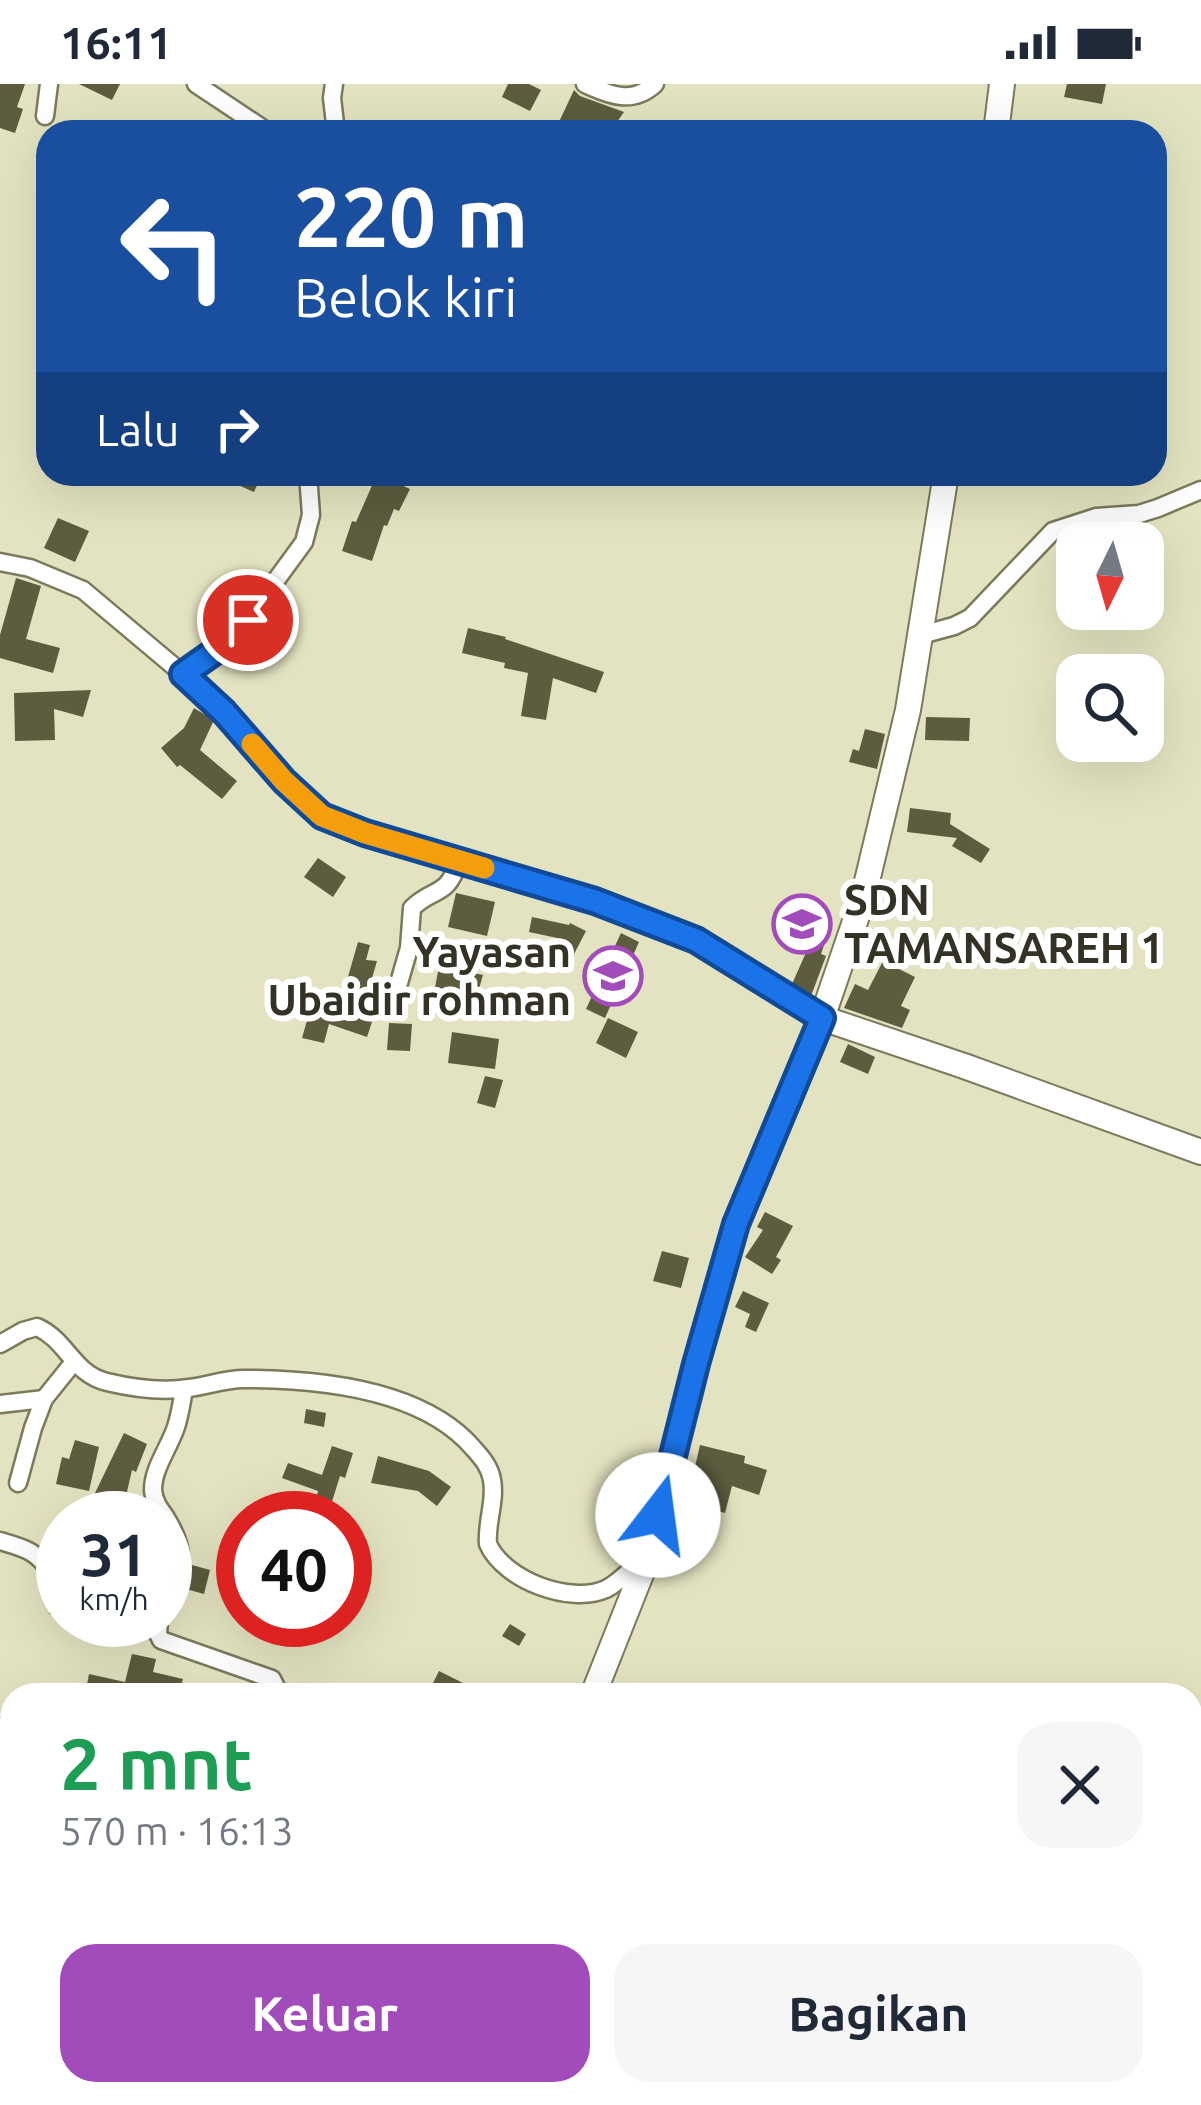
<!DOCTYPE html>
<html lang="id">
<meta charset="utf-8">
<style>
body{margin:0;font-family:Ubuntu,sans-serif;background:#f6f6f7;color:#1f2937;height:100vh;display:flex;flex-direction:column;font-size:45px;white-space:nowrap}
*{box-sizing:border-box;margin:0}
p{font-size:39px;color:#747a83}
.icon{flex:none;width:66px;height:66px;fill:none;stroke:currentColor;stroke-width:2;stroke-linecap:round;stroke-linejoin:round}
.map{position:relative;flex:1;overflow:hidden}
.side{position:absolute;left:0px;top:1599px;width:1203px;height:423px;display:flex;flex-direction:column;background:#fff;border-radius:36px 36px 0 0;box-shadow:0 12px 48px #0002}
.side>*{flex:none}
.top-card{position:absolute;left:36px;top:36px;width:1131px;height:366px;border-radius:36px;box-shadow:0 12px 48px #0002;background:#1a4fa0;color:#fff;overflow:hidden}
.needle{width:78px;rotate:185deg}
.buttons{position:absolute;left:1056px;top:438px;display:grid;gap:24px}
.buttons a{display:grid;place-items:center;width:108px;height:108px;border-radius:24px;background:#fff;box-shadow:0 12px 48px #0002;font-size:60px}
.speed{position:absolute;left:36px;top:1407px;display:flex;gap:24px;font-size:60px;font-weight:700;text-align:center}
.speed>*{display:grid;place-content:center;width:156px;height:156px;border-radius:50%;background:#fff;box-shadow:0 12px 48px #0002;line-height:1}
.speed small{font-size:30px;font-weight:400}
.speed .limit{border:18px solid #d22;background:#fff;color:#111}
.pin{position:absolute;display:grid;place-items:center;width:102px;height:102px;color:#fff;margin:-51px;border:6px solid #fff;border-radius:50%;box-shadow:0 3px 12px #0007}
.me{position:absolute;width:132px;margin:-66px;rotate:15deg;stroke-linejoin:round;filter:drop-shadow(0 0 9px #0008)}
.turn{display:flex;align-items:center;gap:42px;height:252px;padding:0 60px;font-size:54px}
.turn .icon{width:156px;height:156px;stroke-width:2.5}
.turn b{display:block;font-size:84px;line-height:102px}
.then{display:flex;align-items:center;height:114px;padding:0 60px;background:#0003;gap:24px;font-size:45px}
.round{display:grid;place-items:center;flex:none;width:126px;height:126px;border-radius:36px;background:#f6f6f7}
.headline{display:flex;align-items:center;justify-content:space-between;height:204px;padding:0 60px}
h1{font-size:72px;font-weight:700;line-height:90px;color:#1e9e55}
.button{display:flex;gap:24px;margin-top:auto;padding:24px 60px}
.button a{flex:1;height:138px;border-radius:36px;background:#a14cba;color:#fff;font-size:48px;font-weight:700;line-height:138px;text-align:center}
.button a+a{background:#f6f6f7;color:#1f2937}
.status{display:flex;justify-content:space-between;align-items:center;height:84px;padding:0 60px;background:#fff;direction:ltr}
.status svg{height:33px;fill:currentColor}
.map>svg:first-child{display:block}
.building{fill:#5d5c3f}
.lines{fill:none;stroke-linecap:round;stroke-linejoin:round}
.street-casing{stroke:#7b7a5b;stroke-width:21}
.secondary-casing{stroke:#7b7a5b;stroke-width:28}
.street{stroke:#fff;stroke-width:16}
.secondary{stroke:#fff;stroke-width:24}
.route-casing{stroke:#114b97;stroke-width:30}
.route{stroke:#1a73e8;stroke-width:21}
.slow{stroke:#f59e0b;stroke-width:21}
.labels{text-anchor:middle;stroke-width:12;stroke-linejoin:round;paint-order:stroke}
.poi-label{font-size:42px;font-weight:bold;fill:#333225;stroke:#fff;text-anchor:start}
</style>
<div class="status"><b>16:11</b><svg viewBox="0 0 49 12"><path d="M0 12V9h3v3zM5 12V6h3v6zM10 12V3h3v9zM15 12V0h3v12zM26 1h20v11H26zM47 4h2v5h-2z"/></svg></div>
<div class="map">
<svg width="1201" height="2021" viewBox="0 0 1201 2021">
<rect width="100%" height="100%" fill="#e4e3c1"/>
<g class="building">
<polygon points="0,0 25,0 17,23 23,25 15,49 0,44"/>
<polygon points="79,0 120,0 112,16"/>
<polygon points="508,0 529,0 541,6 530,27 502,13"/>
<polygon points="1067,0 1106,0 1102,20 1064,13"/>
<polygon points="574,6 580,12 624,28 610,48 573,48 558,40"/>
<polygon points="213,390 262,390 254,408"/>
<polygon points="377,390 410,405 399,427 394,425 387,442 384,441 372,477 342,467 352,437 356,438"/>
<polygon points="58,434 89,447 75,478 44,464"/>
<polygon points="16,494 41,502 26,555 60,564 53,589 0,574 0,551"/>
<polygon points="468,544 506,553 505,555 604,588 596,609 553,594 546,636 521,632 528,589 504,584 505,579 462,569"/>
<polygon points="91,606 83,633 54,625 55,656 15,657 14,609"/>
<polygon points="194,624 214,636 200,666 237,697 222,715 180,681 177,683 161,664 184,644"/>
<polygon points="926,633 970,634 969,657 925,656"/>
<polygon points="865,645 885,650 877,685 849,678 853,665 859,667"/>
<polygon points="910,724 951,729 950,740 990,765 981,779 952,762 957,754 907,748"/>
<polygon points="318,774 346,793 333,813 304,793"/>
<polygon points="456,809 495,818 487,852 448,843"/>
<polygon points="779,821 831,840 821,870 826,872 811,912 792,900 812,855 773,841"/>
<polygon points="532,833 569,841 570,839 586,847 571,876 555,868 562,855 529,848"/>
<polygon points="621,849 639,858 605,934 586,925"/>
<polygon points="358,858 370,861 366,876 377,877 363,925 375,929 367,953 329,940 324,959 302,954 315,908 341,917"/>
<polygon points="883,877 915,893 901,922 910,926 902,944 844,924 855,900 868,906"/>
<polygon points="439,882 483,891 477,912 452,906 451,912 434,909"/>
<polygon points="608,934 638,948 626,974 596,959"/>
<polygon points="389,939 412,940 410,967 387,966"/>
<polygon points="452,948 499,955 495,985 448,979"/>
<polygon points="848,960 875,973 868,990 840,978"/>
<polygon points="485,992 503,996 495,1024 477,1019"/>
<polygon points="765,1128 793,1142 776,1173 781,1176 772,1190 745,1173 763,1146 757,1143"/>
<polygon points="662,1167 689,1174 681,1204 653,1197"/>
<polygon points="743,1207 769,1219 756,1248 745,1243 750,1230 735,1223"/>
<polygon points="306,1325 326,1329 324,1343 304,1339"/>
<polygon points="124,1349 147,1360 136,1388 132,1386 121,1434 92,1434 101,1410 95,1409"/>
<polygon points="75,1356 99,1363 89,1407 56,1400 62,1373 69,1375"/>
<polygon points="700,1361 745,1372 744,1379 767,1386 759,1411 732,1402 725,1429 702,1423 694,1469 667,1465 678,1422 689,1424 698,1388 694,1387"/>
<polygon points="332,1362 353,1369 345,1394 340,1392 330,1424 315,1420 318,1407 282,1394 288,1379 322,1391"/>
<polygon points="378,1372 429,1387 451,1403 437,1422 418,1407 371,1399"/>
<polygon points="192,1481 210,1486 204,1510 186,1505"/>
<polygon points="61,1492 63,1492 63,1533 49,1530 56,1500"/>
<polygon points="510,1540 526,1550 519,1562 502,1552"/>
<polygon points="132,1570 156,1575 153,1588 183,1595 179,1610 158,1606 157,1611 85,1611 89,1590 125,1598"/>
<polygon points="439,1587 465,1600 460,1611 453,1611 432,1601"/>
<polygon points="0,1632 12,1636 12,1676 0,1671"/>
</g>
<g class="lines">
<defs>
<g id="street">
<polyline points="196,0 268,48"/>
<polyline points="334,0 332,14 336,48"/>
<path d="M 585,0 C 610,11 632,21 655,0"/>
<polyline points="45,32 49,0"/>
<polyline points="0,478 30,484 83,506 183,590 224,628 284,697 322,732 365,750 595,817 696,856 822,934"/>
<polyline points="921,551 954,542 970,534 1053,447 1096,433 1139,430 1158,424 1201,406"/>
<polyline points="183,590 217,566 247,536 304,458 311,431 308,390"/>
<path d="M 399,899 L 409,864 L 412,824 C 435,802 446,815 459,777"/>
<path d="M 0,1260 L 23,1247 L 37,1243 C 67,1256 73,1290 107,1298 C 132,1304 163,1308 189,1304 C 207,1302 225,1295 243,1295 C 318,1295 423,1305 474,1365 C 482,1374 490,1383 492,1396 C 496,1417 486,1439 488,1460 C 504,1496 570,1521 606,1505 C 620,1498 632,1484 644,1474"/>
<polyline points="0,1320 44,1315"/>
<polyline points="18,1399 33,1344 44,1315 73,1279"/>
<path d="M 0,1457 C 21,1463 41,1468 49,1489"/>
<path d="M 165,1522 C 181,1484 189,1470 165,1432 C 159,1424 154,1417 153,1406 C 153,1384 169,1364 176,1343 C 180,1331 182,1317 184,1305"/>
<polyline points="159,1536 158,1550 161,1556 272,1595 280,1611"/>
</g>
<g id="secondary">
<polyline points="996,48 1002,0"/>
<polyline points="822,934 964,982 1201,1068"/>
<polyline points="593,1611 649,1470 696,1279 736,1140 822,934 863,814 908,626 946,390"/>
<polyline points="441,2021 447,2010"/>
</g>
</defs>
<use href="#street" class="street-casing"/>
<use href="#secondary" class="secondary-casing"/>
<use href="#street" class="street"/>
<use href="#secondary" class="secondary"/>
</g>
<g class="lines">
<defs>
<polyline id="route" points="248,536 217,566 183,590 224,628 284,697 322,732 365,749 595,817 696,856 822,934 736,1140 696,1280 658,1431"/>
</defs>
<use href="#route" class="route-casing"/>
<use href="#route" class="route"/>
<polyline class="slow" points="252,660 284,697 322,732 365,749 484,784"/>
</g>
<defs>
<symbol id="school-ring" viewBox="-11 -11 22 22"><circle r="9.5" fill="#fff" stroke="#a14cba" stroke-width="1.5"/><path d="M0-5L7-2L0 1L-7-2ZM-4 1L0 2.5L4 1V4Q0 6-4 4Z" fill="#a14cba"/></symbol>
</defs>
<g fill-rule="evenodd">
<use href="#school-ring" x="769" y="807" width="66" height="66"/>
<use href="#school-ring" x="580" y="859" width="66" height="66"/>
</g>
<g class="labels">
<g class="poi-label">
<text x="844" y="831">SDN<tspan x="844" dy="48">TAMANSAREH 1</tspan></text>
<text x="571" y="883" text-anchor="end">Yayasan<tspan x="571" dy="48">Ubaidir rohman</tspan></text>
</g>
</g>
</svg>
<div class="buttons">
<a><svg class="needle" viewBox="-14 -14 28 28"><path d="M0-13l5 13h-10z" fill="#e53935"/><path d="M0 13l5-13h-10z" fill="#747a83"/></svg></a>
<a><svg class="icon" aria-label="search" viewBox="0 0 24 24"><circle cx="10" cy="10" r="6"/><path d="M15 15l6 6"/></svg></a>
</div>
<div class="speed"><div>31<small>km/h</small></div><div class="limit">40</div></div>
<div class="pin" style="left:248px;top:536px;background:#d93025"><svg class="icon" aria-label="arrive" viewBox="0 0 24 24"><path d="M6 21V4h12l-3 4 3 4H6"/></svg></div>
<svg class="me" style="left:658px;top:1431px" viewBox="-20 -20 40 40"><circle r="19" fill="#fff"/><path d="M0-13L10 11 0 6-10 11z" fill="#1a73e8"/></svg>
<div class="top-card">
<div class="turn"><svg class="icon" aria-label="left" viewBox="0 0 24 24"><path d="M17 20v-9H6M10 6l-5 5 5 5"/></svg><div><b>220 m</b>Belok kiri</div></div>
<div class="then">Lalu<svg class="icon" aria-label="right" viewBox="0 0 24 24"><path d="M7 20v-9h11M14 6l5 5-5 5"/></svg></div>
</div>
<section class="side">
<div class="headline"><div><h1>2 mnt</h1><p>570 m · 16:13</p></div><a class="round"><svg class="icon" aria-label="close" viewBox="0 0 24 24"><path d="M6 6l12 12M18 6L6 18"/></svg></a></div>
<div class="button"><a>Keluar</a><a>Bagikan</a></div>
</section>
</div>
